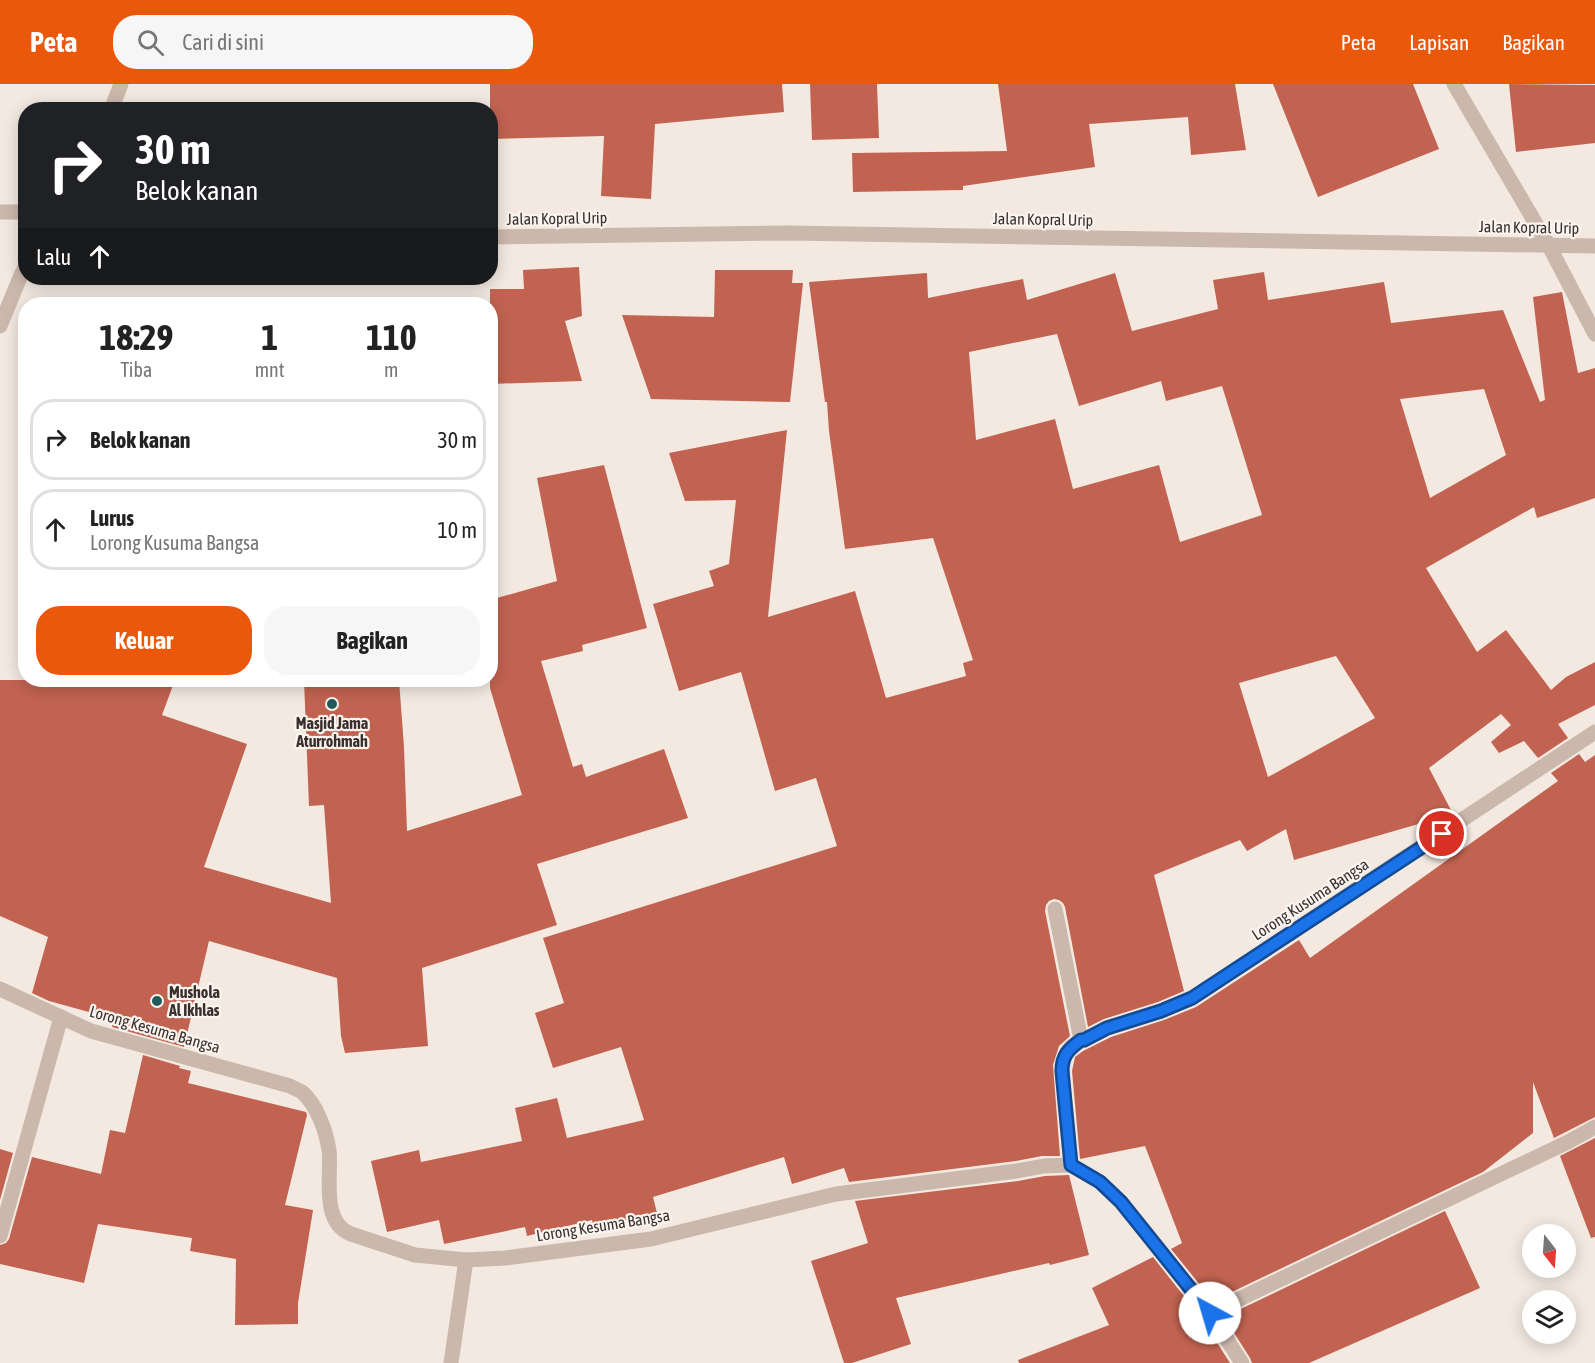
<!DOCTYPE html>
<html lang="id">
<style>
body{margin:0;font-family:"Asap Condensed",sans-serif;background:#f6f6f6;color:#222;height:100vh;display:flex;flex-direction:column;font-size:22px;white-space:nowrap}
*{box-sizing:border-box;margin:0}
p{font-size:20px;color:#767676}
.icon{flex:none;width:33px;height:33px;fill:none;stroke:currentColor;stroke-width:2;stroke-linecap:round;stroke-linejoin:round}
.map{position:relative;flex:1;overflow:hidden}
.sheet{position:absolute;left:18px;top:213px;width:480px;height:390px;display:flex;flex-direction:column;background:#fff;border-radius:24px;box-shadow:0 3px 15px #0003}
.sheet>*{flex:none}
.hud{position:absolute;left:18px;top:18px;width:480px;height:183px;border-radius:24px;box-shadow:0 3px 15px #0003;background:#202124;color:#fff;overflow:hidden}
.needle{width:39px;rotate:163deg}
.tools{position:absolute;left:1522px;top:1140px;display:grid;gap:12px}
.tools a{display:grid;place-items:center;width:54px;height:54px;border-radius:50%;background:#fff;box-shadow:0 3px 15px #0003;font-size:30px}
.pin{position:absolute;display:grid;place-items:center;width:51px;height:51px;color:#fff;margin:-26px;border:3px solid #fff;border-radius:50%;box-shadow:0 2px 6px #0007}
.me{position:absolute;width:66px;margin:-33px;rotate:321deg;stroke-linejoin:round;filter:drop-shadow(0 0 4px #0008)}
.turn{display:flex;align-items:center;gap:21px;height:126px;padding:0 18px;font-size:27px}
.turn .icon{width:78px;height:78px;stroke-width:2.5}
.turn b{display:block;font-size:42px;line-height:51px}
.then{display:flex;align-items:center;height:57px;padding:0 18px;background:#0003;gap:12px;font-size:22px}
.eta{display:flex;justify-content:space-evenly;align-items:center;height:102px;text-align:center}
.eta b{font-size:36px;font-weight:700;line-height:42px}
.action{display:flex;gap:12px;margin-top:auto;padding:12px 18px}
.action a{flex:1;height:69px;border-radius:24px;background:#ea580c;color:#fff;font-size:24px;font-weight:700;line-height:69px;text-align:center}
.action a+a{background:#f6f6f6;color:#222}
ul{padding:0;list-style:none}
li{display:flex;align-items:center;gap:18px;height:81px;margin:0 12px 9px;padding:0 6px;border:3px solid #e0e0e0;border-radius:24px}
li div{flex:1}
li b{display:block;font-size:22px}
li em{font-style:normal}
header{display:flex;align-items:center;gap:36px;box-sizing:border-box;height:84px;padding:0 30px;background:#ea580c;color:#fff}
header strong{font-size:28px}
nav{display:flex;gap:33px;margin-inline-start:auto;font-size:21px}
.search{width:420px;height:54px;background:#f6f6f6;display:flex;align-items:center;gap:15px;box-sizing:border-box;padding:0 21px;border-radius:24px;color:#767676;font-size:22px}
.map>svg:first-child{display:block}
.building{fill:#c26351;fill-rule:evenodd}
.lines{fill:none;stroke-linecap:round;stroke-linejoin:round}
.minor{stroke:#cbb8ad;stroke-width:15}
.route-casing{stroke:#114b97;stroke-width:15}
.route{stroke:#1a73e8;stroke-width:10}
.poi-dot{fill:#225a59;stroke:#faf4ee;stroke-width:2}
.labels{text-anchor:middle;stroke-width:4.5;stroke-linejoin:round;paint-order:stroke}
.street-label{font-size:16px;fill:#3a2f2b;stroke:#faf4ee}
.poi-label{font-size:16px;font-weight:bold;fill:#3a2f2b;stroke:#faf4ee}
</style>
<header>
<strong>Peta</strong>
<div class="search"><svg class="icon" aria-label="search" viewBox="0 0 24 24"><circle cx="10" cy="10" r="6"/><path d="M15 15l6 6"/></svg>Cari di sini</div>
<nav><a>Peta</a><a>Lapisan</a><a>Bagikan</a></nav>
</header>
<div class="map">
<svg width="1595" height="1279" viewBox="0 0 1595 1279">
<rect width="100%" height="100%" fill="#f3e9e1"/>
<g class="building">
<polygon points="490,0 782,0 784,28 655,40 651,115 601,112 604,52 490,55"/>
<polygon points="810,0 877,0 879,54 812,56"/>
<polygon points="998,0 1235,0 1246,66 1191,71 1188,33 1089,40 1095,83 963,102 963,106 853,108 852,69 1007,67"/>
<polygon points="1273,0 1413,0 1439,65 1318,113"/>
<polygon points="1509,0 1595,1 1595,59 1516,68"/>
<polygon points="579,183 582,232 565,237 582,297 490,300 490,205 524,205 523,186"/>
<polygon points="715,186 793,186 792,199 803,199 790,318 651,315 622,231 714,233"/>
<path d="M 1264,188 L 1268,216 L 1384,198 L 1391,239 L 1503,226 L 1540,318 L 1545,316 L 1533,213 L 1562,208 L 1578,289 L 1595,284 L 1595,414 L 1537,434 L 1534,423 L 1426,484 L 1477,568 L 1506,546 L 1551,606 L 1566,593 L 1595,578 L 1595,621 L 1558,640 L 1568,654 L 1538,674 L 1524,657 L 1499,669 L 1491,658 L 1511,641 L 1501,630 L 1429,684 L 1453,730 L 1294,776 L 1286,745 L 1247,767 L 1240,756 L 1154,791 L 1184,907 L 1158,918 L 1104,935 L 1088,943 L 1065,823 L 1063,819 L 1059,816 L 1054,815 L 1049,817 L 1046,821 L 1045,827 L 1070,952 L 1059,962 L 1053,981 L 1060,1072 L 1042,1072 L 1016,1077 L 849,1098 L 844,1084 L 792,1100 L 784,1073 L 653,1113 L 657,1129 L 594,1144 L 592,1136 L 527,1152 L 525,1143 L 444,1160 L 439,1136 L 387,1148 L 371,1077 L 419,1066 L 421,1078 L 522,1057 L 515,1024 L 557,1014 L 567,1054 L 644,1036 L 621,963 L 553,984 L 535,929 L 564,919 L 543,854 L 837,762 L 816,694 L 775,707 L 741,588 L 679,607 L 653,520 L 714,502 L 709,487 L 729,480 L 736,416 L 685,417 L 669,369 L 787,346 L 768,533 L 855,507 L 886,614 L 966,592 L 963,579 L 973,576 L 933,454 L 845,465 L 829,347 L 827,318 L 825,318 L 809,198 L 927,189 L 928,214 L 1023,195 L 1027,216 L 1115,189 L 1132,247 L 1218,225 L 1213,196 ZM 1057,250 L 1079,322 L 1161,297 L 1166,317 L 1222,302 L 1262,431 L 1180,458 L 1159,381 L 1073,405 L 1055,335 L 976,356 L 969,268 ZM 1484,305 L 1506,371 L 1430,414 L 1400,315 ZM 1336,572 L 1375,634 L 1268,693 L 1239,599 Z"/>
<polygon points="604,381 647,544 582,561 583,567 541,577 573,683 582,680 586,693 664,665 688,734 537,780 557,841 422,884 428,962 345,969 341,952 337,894 209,857 184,963 112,943 114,935 49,917 32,909 48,853 0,832 0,596 175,596 162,631 247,660 204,783 331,819 324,721 309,722 304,596 399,596 404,663 407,747 522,711 490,604 490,516 557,497 537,394"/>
<polygon points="1579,670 1585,678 1595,671 1595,1033 1554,1054 1533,998 1533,1049 1483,1088 1213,1217 1171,1165 1182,1159 1145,1062 1080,1075 1072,987 1075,973 1083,967 1111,953 1164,936 1196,923 1299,856 1310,874 1558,697 1551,689"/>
<polygon points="143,971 180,982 179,984 191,987 188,999 306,1028 307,1031 285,1121 313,1126 298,1219 298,1240 235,1241 236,1175 190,1167 192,1154 98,1140 84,1199 0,1180 0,1161 6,1159 9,1155 32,1073 101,1090 110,1046 125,1049"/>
<polygon points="1595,1054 1595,1153 1591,1154 1560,1072"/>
<polygon points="0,1065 13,1069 0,1116"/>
<polygon points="1069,1091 1089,1171 1050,1181 1049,1179 896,1214 911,1260 852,1279 844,1279 811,1177 868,1159 855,1117 1018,1097 1045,1092"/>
<polygon points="1445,1127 1480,1204 1309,1279 1252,1279 1250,1274 1224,1233"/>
<polygon points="1153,1173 1202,1235 1230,1279 1019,1279 1018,1276 1109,1241 1092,1204"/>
</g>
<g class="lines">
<g class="minor">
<polyline points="1454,0 1549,162 1595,250"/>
<polyline points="111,26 121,0"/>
<polyline points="0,128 26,128"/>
<polyline points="490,153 790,149 1595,162"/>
<polyline points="0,242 21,191 26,182"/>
<polyline points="1055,825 1081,956"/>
<path d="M 0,905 L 91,947 L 290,1002 C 293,1004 299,1006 302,1008 C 317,1021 326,1047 329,1066 C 332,1092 320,1138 351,1150 L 415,1171 L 466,1176 L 505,1174 L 651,1155 L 836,1110 L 1017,1087 L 1044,1082 L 1071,1081 L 1100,1098 L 1121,1118 L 1210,1229 L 1242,1279"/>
<path d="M 1071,1081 L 1062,987 C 1062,972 1069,960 1084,956 L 1107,944 L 1161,927 L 1192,914 L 1595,648"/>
<polyline points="0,1152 61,933"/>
<polyline points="1210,1229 1568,1058 1595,1043"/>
<polyline points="451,1279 466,1176"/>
</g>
</g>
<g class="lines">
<defs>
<path id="route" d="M 1210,1229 L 1121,1118 L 1100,1098 L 1071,1081 L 1062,987 C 1062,971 1069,965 1081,956 L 1084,956 L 1107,944 L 1161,927 L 1192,914 L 1442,750"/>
</defs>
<use href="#route" class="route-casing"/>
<use href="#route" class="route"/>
</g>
<g class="poi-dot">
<circle cx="332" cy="620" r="6"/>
<circle cx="157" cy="917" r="6"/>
</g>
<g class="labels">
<g class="street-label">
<text transform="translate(557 134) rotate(-1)" y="6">Jalan Kopral Urip</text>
<text transform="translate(1043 135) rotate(1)" y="6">Jalan Kopral Urip</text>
<text transform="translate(1529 143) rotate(1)" y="6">Jalan Kopral Urip</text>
<text transform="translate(1310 815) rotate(-33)" y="6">Lorong Kusuma Bangsa</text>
<text transform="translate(155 945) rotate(16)" y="6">Lorong Kesuma Bangsa</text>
<text transform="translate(603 1141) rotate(-9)" y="6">Lorong Kesuma Bangsa</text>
</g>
<g class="poi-label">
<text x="332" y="645">Masjid Jama<tspan x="332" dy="18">Aturrohmah</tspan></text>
<text x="169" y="914" text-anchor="start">Mushola<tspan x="169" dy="18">Al Ikhlas</tspan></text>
</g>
</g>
</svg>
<div class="tools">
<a><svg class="needle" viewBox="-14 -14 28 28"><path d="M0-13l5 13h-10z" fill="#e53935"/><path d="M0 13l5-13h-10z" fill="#767676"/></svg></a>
<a><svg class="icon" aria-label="layers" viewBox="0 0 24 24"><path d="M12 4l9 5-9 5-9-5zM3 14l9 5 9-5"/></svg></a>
</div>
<div class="pin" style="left:1442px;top:750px;background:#d93025"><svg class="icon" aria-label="arrive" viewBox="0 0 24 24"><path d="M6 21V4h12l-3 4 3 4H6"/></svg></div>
<svg class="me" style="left:1210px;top:1229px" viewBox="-20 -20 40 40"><circle r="19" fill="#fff"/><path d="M0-13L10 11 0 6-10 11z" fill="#1a73e8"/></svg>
<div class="hud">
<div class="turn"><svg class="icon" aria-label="right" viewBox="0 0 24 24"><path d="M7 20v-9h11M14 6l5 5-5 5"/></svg><div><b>30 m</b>Belok kanan</div></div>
<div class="then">Lalu<svg class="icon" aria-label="ahead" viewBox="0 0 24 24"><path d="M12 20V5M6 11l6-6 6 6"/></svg></div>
</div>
<section class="sheet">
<div class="eta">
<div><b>18:29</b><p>Tiba</p></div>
<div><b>1</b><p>mnt</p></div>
<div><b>110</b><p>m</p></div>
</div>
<ul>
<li><svg class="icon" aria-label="right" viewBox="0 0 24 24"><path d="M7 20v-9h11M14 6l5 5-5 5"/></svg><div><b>Belok kanan</b></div><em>30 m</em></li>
<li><svg class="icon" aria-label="ahead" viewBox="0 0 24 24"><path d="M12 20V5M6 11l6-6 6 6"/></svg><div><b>Lurus</b><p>Lorong Kusuma Bangsa</p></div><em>10 m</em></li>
</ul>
<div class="action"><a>Keluar</a><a>Bagikan</a></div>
</section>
</div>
